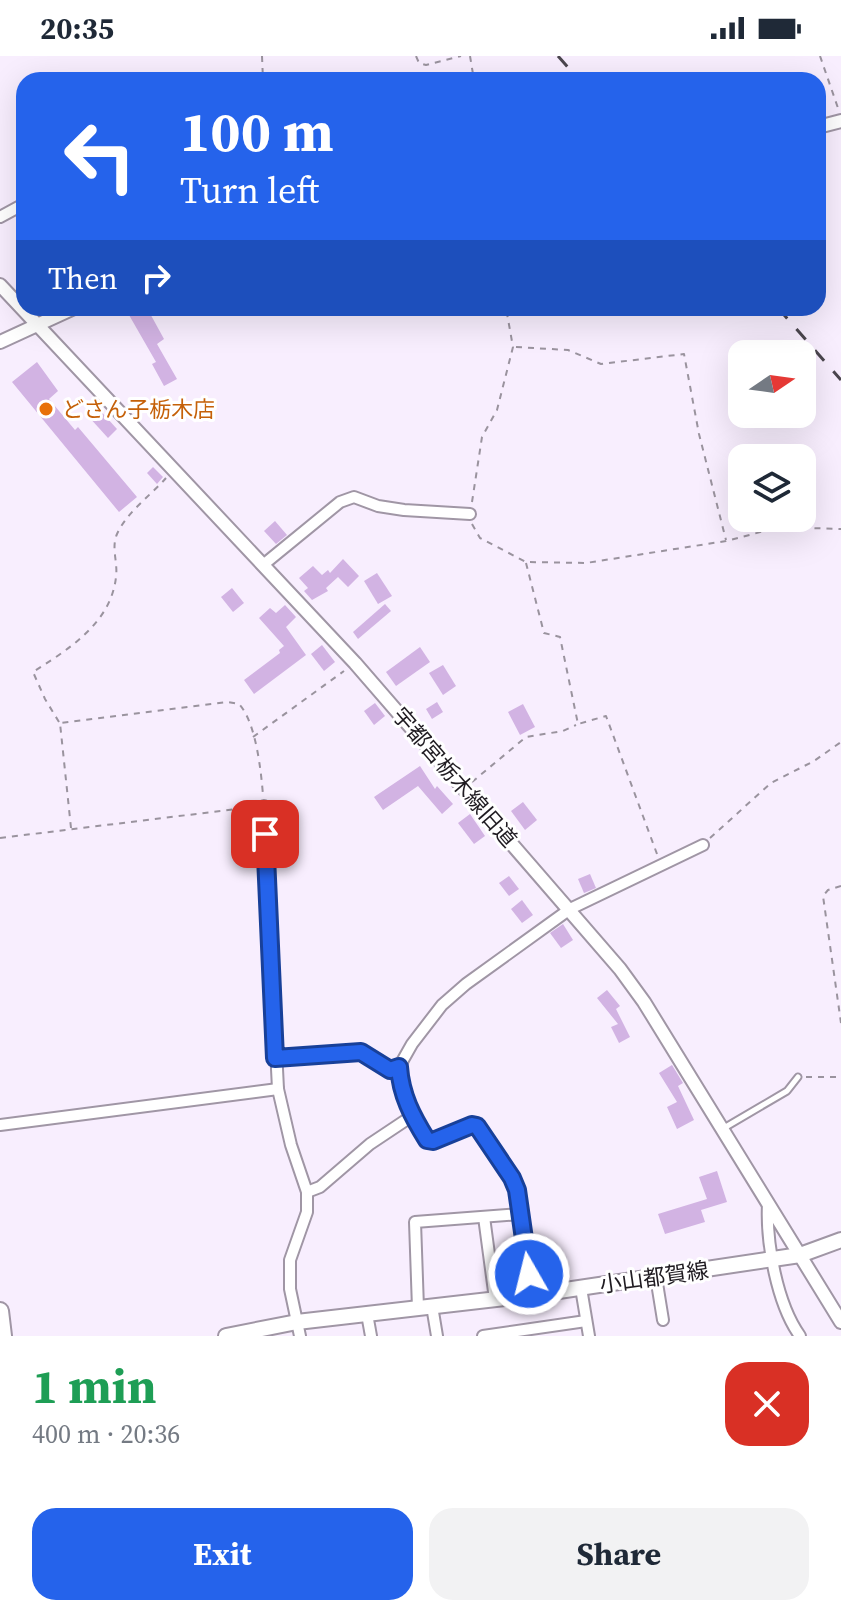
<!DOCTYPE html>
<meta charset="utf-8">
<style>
body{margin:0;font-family:"Source Serif 4","Noto Sans JP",serif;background:#f2f2f3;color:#1f2937;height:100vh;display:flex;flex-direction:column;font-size:30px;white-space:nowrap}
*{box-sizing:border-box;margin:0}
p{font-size:26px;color:#747a83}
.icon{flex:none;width:44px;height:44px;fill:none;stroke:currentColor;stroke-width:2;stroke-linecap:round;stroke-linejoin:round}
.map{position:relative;height:1280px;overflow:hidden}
.panel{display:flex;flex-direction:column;background:#fff;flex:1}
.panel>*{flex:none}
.top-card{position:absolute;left:16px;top:16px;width:810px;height:244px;border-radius:24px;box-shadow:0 8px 32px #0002;background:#2563eb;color:#fff;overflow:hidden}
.needle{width:52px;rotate:77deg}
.controls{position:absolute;left:728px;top:284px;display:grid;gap:16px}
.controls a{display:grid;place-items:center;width:88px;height:88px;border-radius:16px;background:#fff;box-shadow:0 8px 32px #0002;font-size:40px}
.pin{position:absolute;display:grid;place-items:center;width:68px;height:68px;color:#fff;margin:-34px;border-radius:16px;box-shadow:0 4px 12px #0006}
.me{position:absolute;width:88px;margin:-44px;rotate:352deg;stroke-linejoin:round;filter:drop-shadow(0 0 6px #0008)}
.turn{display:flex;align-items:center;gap:28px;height:168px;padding:0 32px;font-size:36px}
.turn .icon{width:104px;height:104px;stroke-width:2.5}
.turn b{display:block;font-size:56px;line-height:68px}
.then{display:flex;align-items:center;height:76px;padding:0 32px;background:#0003;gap:16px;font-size:30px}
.round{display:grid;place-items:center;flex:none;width:84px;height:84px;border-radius:24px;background:#f2f2f3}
.head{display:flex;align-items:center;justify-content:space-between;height:136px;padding:0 32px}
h1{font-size:48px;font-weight:700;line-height:60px;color:#1e9e55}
.button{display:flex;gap:16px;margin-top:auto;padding:16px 32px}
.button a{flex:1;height:92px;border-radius:24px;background:#2563eb;color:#fff;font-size:32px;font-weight:700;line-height:92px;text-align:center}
.button a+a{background:#f2f2f3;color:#1f2937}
.status{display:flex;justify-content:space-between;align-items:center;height:56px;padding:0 40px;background:#fff;direction:ltr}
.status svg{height:22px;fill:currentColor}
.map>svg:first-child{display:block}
.building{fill:#d2b3e3}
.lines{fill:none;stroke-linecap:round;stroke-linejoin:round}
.service-casing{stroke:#a096a5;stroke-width:9}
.minor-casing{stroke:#a096a5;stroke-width:14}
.tertiary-casing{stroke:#a096a5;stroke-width:16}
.secondary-casing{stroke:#a096a5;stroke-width:18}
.primary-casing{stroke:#a096a5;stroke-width:20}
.path{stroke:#9a939e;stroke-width:2;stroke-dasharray:6 6;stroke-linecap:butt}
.service{stroke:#fff;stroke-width:5}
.minor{stroke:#fff;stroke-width:10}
.tertiary{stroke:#fff;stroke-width:12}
.secondary{stroke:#fff;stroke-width:14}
.primary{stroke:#fff;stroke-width:16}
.rail{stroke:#4b464e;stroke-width:3;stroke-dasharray:14 14;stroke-linecap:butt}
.route-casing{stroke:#184099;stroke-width:20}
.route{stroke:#2563eb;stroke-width:14}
.food-dot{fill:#e8710a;stroke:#fff;stroke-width:3}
.labels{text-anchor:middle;stroke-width:6;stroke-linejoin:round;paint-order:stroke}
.food-label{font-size:22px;fill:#c56008;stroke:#fff;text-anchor:start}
.street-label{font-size:22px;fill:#1f1b21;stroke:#fff}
</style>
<div class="status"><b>20:35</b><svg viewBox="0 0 49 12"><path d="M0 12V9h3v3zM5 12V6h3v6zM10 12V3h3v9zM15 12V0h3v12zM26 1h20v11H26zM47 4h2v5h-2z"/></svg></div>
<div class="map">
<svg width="841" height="1280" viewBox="0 0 841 1280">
<rect width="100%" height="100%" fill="#f8eefe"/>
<g class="building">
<polygon points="141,252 147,252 164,283 157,288 177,323 164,330 152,308 156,306 129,259"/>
<polygon points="37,306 58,335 49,343 75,374 78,371 137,441 119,456 12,326"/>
<polygon points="97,351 117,373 108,382 88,360"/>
<polygon points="153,411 163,421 157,428 147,417"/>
<polygon points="275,465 287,479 276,488 264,475"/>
<polygon points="343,503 359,520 348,531 338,521 326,532 328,535 312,544 304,535 308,532 299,522 313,510 322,519 328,514 330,517"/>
<polygon points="377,517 392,540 378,548 364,525"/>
<polygon points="232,532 244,547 233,556 221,541"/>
<polygon points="385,548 391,555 358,583 353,576"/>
<polygon points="285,549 296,561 286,571 306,599 254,638 244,624 280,597 279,594 284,590 259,562 270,552 276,557"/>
<polygon points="322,589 335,606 324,615 311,598"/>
<polygon points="420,591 430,606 396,630 386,616"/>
<polygon points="443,609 456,630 443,639 429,617"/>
<polygon points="437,646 443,656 432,663 426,653"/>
<polygon points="375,647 385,660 374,669 364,655"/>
<polygon points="523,648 535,671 520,679 508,656"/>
<polygon points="420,710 435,733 437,730 453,748 442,758 418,730 383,754 374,741"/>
<polygon points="523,746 537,764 525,774 511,755"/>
<polygon points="470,758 485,780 474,788 458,767"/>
<polygon points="590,818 596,832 584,837 578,823"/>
<polygon points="509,820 519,833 509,840 499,827"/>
<polygon points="522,844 533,859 522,867 511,853"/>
<polygon points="563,868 573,884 561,892 550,877"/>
<polygon points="607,934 620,950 616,953 630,981 619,987 611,971 618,968 597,942"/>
<polygon points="672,1009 683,1027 678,1030 694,1064 677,1073 667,1051 677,1046 659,1017"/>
<polygon points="717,1115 727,1146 701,1154 705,1166 665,1178 658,1158 707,1143 699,1121"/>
</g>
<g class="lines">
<defs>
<polyline id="service" points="724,1072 787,1035 798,1021"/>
<g id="minor">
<polyline points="0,161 24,148"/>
<polyline points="263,509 340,446 354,441 378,450 404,454 470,458"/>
<polyline points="264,750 278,1033 291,1089 307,1136 307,1156 290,1204 290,1233 300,1280"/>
<polyline points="275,1002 361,996 390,1014 399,1011"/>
<polyline points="0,1069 278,1033"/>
<polyline points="307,1136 320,1131 370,1088 412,1060"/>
<path d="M 768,1148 C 766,1187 777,1248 800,1280"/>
<polyline points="484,1161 495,1243"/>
<polyline points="656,1221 663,1264"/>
<polyline points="581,1232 589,1280"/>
<polyline points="532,1239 517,1134 512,1122 477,1070 472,1069 433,1085 427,1084 412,1060 400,1032 399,1011 412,988 442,949 466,928 570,853 703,789"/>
<polyline points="432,1250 437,1280"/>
<polyline points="418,1252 415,1166 521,1158"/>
<polyline points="367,1258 371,1280"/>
<polyline points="483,1280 586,1265"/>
</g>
<g id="tertiary">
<polyline points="818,71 841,65"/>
<polyline points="0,229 355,607 620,913 644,946 841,1266"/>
<polyline points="0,286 74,252"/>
</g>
<polyline id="secondary" points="226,1280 297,1266 532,1239 800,1199 841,1184"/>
<polyline id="primary" points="0,1255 3,1280"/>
</defs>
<use href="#service" class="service-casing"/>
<use href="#minor" class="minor-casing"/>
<use href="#tertiary" class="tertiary-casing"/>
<use href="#secondary" class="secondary-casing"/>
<use href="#primary" class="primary-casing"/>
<g class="path">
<polyline points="262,0 263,24"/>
<polyline points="416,0 419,7 426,9 461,0"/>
<polyline points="470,0 474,24"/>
<polyline points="820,0 839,55"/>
<polyline points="516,291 568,294 601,308 684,298 699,378 726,484"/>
<polyline points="472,446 482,381 497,354 513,291 506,252"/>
<polyline points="472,468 480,482 526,506 586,507 726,485 780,471 841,473"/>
<polyline points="526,507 544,577 560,581 578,668 606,660 657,798"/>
<path d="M 59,666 L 45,643 L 33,616 C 69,593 111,567 116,521 C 118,506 111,492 117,478 C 127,456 150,440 166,422"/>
<polyline points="253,681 344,615"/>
<polyline points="472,726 526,681 563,675 576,669"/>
<path d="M 71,772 L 60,667 L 228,646 L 239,648 C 256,666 261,715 263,739"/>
<polyline points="0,782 253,751"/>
<polyline points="710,782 771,727 814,705 841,686"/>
<polyline points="841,830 828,834 823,840 841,967"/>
<polyline points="806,1021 841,1021"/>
</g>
<use href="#service" class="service"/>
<use href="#minor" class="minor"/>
<use href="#tertiary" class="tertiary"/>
<use href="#secondary" class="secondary"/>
<use href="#primary" class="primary"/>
<g class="rail">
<polyline points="558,0 579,24"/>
<polyline points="778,252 841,324"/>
</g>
</g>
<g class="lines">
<defs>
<path id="route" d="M 265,778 L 275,1002 L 361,996 L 390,1014 L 399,1011 C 401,1039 412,1060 427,1084 L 433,1085 L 472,1069 L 477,1070 L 512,1122 L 517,1134 L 529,1218"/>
</defs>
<use href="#route" class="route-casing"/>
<use href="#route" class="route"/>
</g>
<circle class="food-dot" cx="46" cy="353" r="8"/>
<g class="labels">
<g class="food-label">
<text x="62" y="361">どさん子栃木店</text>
</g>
<g class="street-label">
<text transform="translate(455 721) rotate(49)" y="8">宇都宮栃木線旧道</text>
<text transform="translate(654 1221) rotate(-8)" y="8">小山都賀線</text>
</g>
</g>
</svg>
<div class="controls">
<a><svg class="needle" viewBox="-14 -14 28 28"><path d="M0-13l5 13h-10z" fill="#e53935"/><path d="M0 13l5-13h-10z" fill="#747a83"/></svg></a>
<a><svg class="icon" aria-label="layers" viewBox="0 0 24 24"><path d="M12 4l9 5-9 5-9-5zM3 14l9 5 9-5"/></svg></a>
</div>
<div class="pin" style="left:265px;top:778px;background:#d93025"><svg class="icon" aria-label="arrive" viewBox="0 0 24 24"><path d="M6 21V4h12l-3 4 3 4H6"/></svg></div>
<svg class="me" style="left:529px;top:1218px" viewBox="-20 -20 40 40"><circle r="17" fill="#2563eb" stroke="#fff" stroke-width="3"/><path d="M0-11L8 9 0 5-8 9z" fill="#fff"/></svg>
<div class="top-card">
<div class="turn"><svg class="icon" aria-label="left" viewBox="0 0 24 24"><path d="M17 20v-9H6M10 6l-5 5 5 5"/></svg><div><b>100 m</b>Turn left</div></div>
<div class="then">Then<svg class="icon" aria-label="right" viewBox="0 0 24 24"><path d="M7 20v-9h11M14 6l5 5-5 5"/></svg></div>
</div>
</div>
<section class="panel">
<div class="head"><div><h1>1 min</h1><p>400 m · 20:36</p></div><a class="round" style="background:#d93025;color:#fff"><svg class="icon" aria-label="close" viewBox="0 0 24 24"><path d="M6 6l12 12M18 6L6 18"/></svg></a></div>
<div class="button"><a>Exit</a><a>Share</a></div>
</section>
